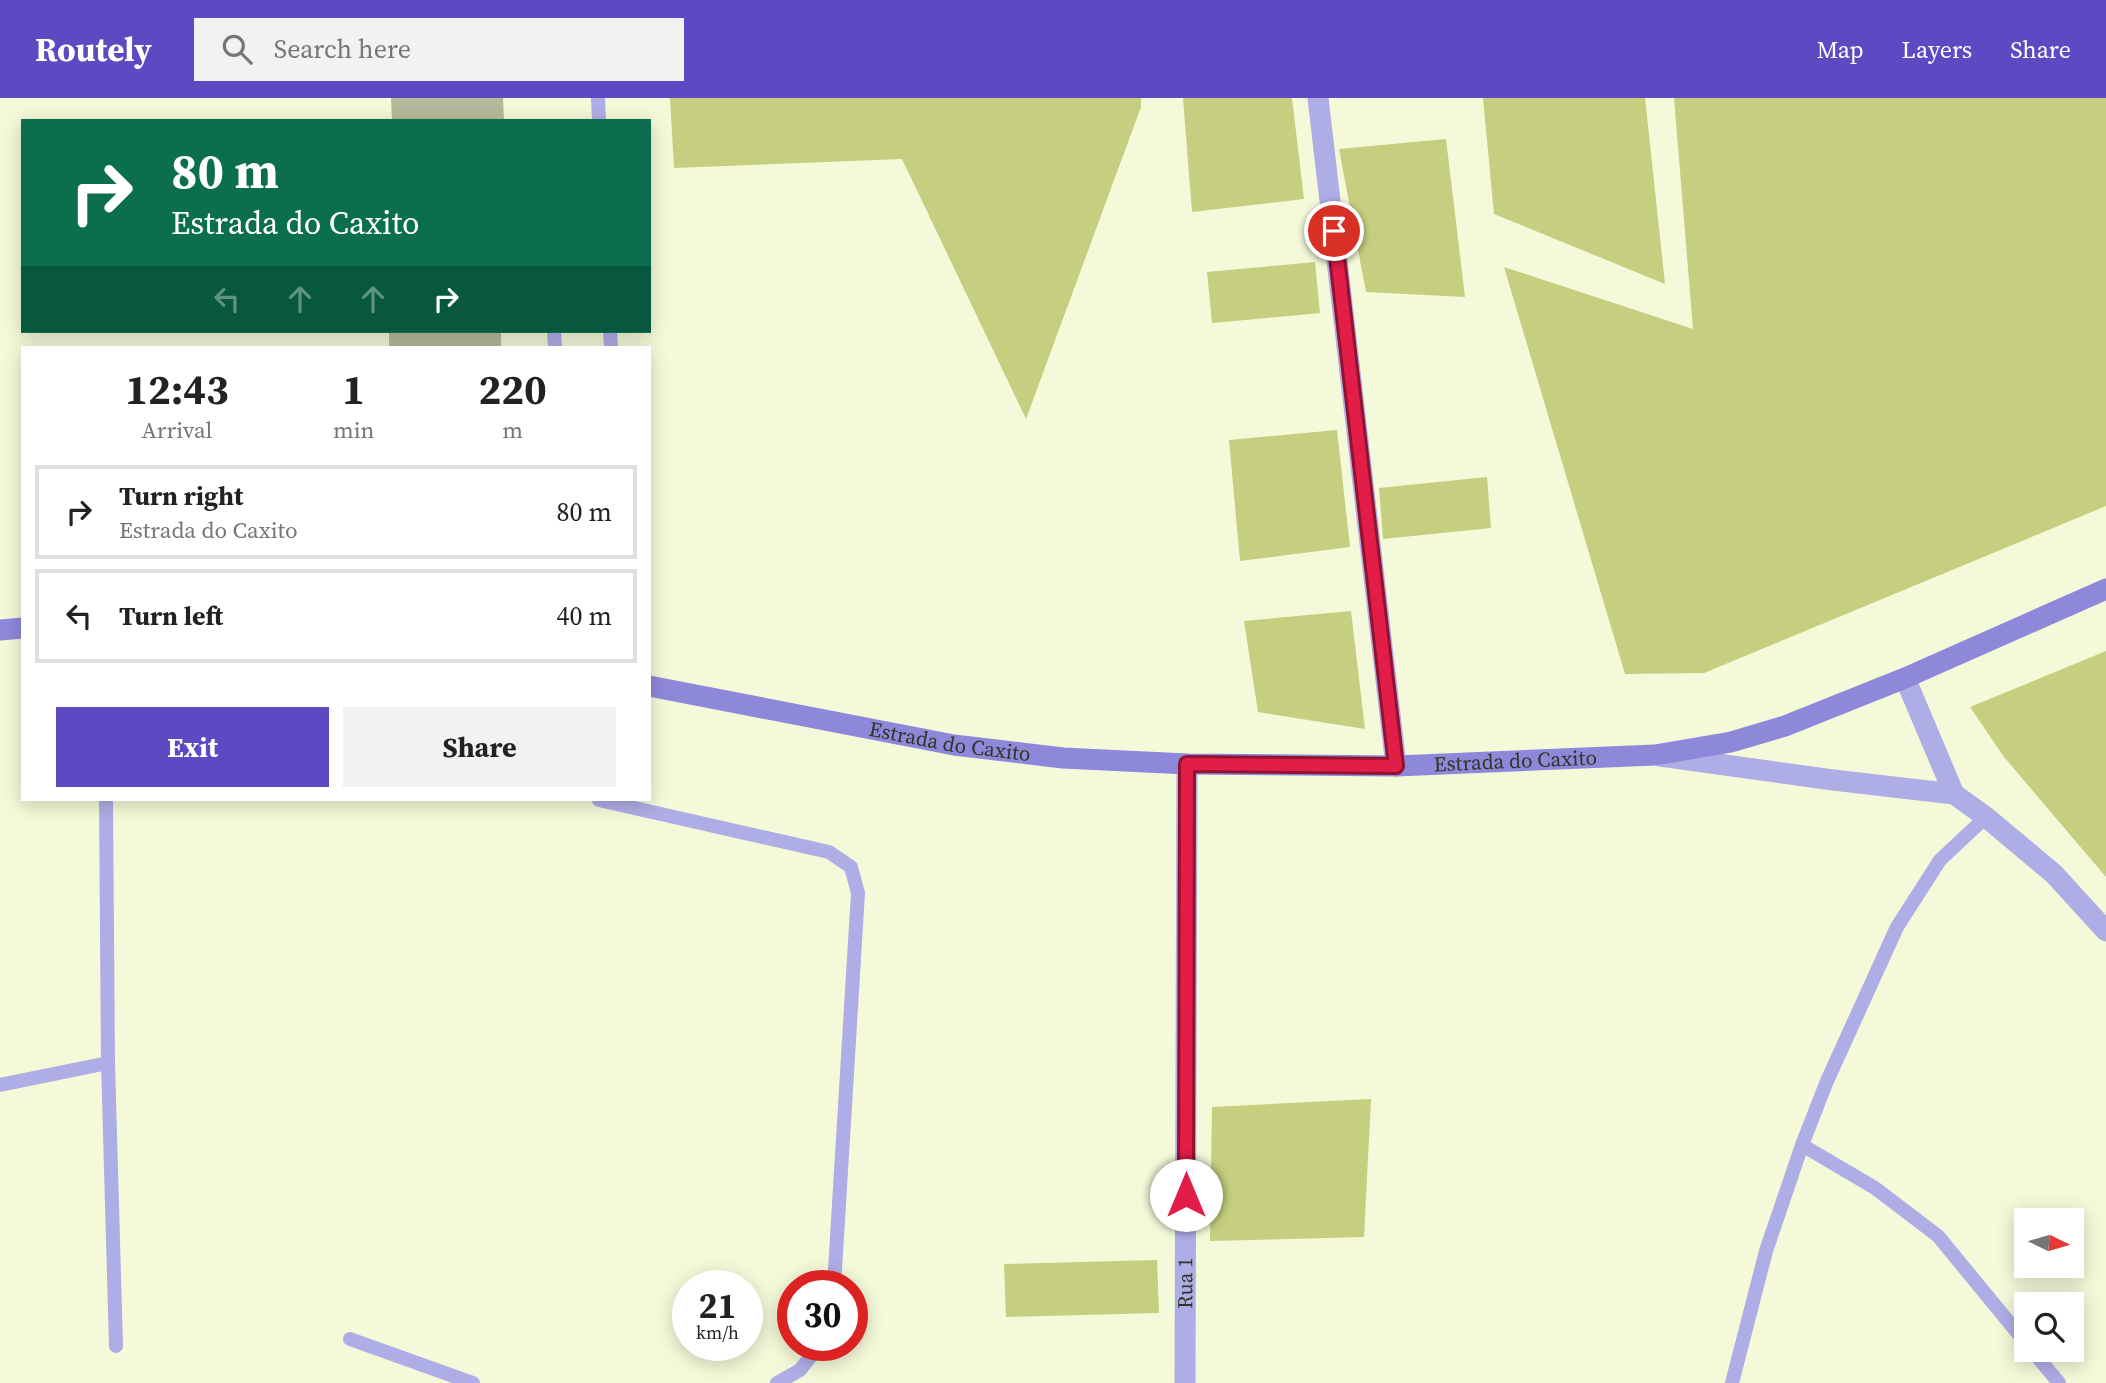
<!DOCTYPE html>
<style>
body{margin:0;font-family:"Source Serif 4",serif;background:#f2f2f2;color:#222;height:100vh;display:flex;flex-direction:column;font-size:26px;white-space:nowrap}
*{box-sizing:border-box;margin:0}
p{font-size:23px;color:#767676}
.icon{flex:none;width:38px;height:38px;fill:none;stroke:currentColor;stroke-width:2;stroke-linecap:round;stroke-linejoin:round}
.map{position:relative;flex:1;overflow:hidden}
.side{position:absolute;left:21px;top:248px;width:630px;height:455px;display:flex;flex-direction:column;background:#fff;border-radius:0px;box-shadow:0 4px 18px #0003}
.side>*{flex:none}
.hud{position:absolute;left:21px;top:21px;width:630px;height:214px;border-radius:0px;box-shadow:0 4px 18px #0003;background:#0b6e4f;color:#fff;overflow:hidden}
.needle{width:46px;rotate:95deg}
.controls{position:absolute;left:2014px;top:1110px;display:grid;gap:14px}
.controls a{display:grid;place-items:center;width:70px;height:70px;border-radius:0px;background:#fff;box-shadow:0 4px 18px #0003;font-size:35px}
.speed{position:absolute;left:672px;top:1172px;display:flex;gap:14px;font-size:35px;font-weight:700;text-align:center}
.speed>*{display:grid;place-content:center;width:91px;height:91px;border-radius:50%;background:#fff;box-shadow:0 4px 18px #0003;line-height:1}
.speed small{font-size:18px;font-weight:400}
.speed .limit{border:10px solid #d22;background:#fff;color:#111}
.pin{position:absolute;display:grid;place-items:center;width:60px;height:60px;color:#fff;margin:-30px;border:4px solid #fff;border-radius:50%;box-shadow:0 2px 7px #0007}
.me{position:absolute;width:77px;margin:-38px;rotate:0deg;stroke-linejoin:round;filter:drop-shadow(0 0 5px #0008)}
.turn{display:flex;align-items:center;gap:24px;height:147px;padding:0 35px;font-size:32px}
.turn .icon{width:91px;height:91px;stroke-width:2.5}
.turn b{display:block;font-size:49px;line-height:60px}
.lanes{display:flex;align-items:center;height:66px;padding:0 35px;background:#0003;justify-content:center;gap:35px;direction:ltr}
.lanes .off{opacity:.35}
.eta{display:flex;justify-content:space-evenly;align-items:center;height:119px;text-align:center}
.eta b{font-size:42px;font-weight:700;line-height:49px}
.primary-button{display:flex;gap:14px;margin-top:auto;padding:14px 35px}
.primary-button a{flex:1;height:80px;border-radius:0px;background:#5f49c2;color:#fff;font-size:28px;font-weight:700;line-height:80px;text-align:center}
.primary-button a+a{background:#f2f2f2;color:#222}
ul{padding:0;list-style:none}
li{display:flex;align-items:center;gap:21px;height:94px;margin:0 14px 10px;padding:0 21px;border:4px solid #e0e0e0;border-radius:0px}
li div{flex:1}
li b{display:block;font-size:26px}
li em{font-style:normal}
header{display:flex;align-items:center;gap:42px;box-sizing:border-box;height:98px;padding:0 35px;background:#5f49c2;color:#fff}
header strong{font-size:33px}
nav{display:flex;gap:38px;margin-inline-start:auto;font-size:24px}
.search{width:490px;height:63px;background:#f2f2f2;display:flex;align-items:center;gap:18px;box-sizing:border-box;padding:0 24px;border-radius:0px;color:#767676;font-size:26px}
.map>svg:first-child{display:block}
.green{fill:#c5cf7f}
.building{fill:#b5ba9c}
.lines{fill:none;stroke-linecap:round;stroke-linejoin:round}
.service{stroke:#afade5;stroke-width:14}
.minor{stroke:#afade5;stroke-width:21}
.tertiary{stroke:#afade5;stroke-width:21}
.secondary{stroke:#8e88da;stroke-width:21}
.route-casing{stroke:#92132f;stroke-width:18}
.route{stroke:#e11d48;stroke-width:12}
.labels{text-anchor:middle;stroke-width:5;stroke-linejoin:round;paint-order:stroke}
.street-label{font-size:21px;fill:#333428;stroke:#fff}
</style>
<header>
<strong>Routely</strong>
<div class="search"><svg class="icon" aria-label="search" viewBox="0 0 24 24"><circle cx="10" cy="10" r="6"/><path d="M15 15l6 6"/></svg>Search here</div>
<nav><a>Map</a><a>Layers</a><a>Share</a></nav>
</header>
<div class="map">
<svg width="2106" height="1285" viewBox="0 0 2106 1285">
<rect width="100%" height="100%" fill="#f4f9d9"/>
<g class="green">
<polygon points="670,0 1141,0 1141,9 1026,321 902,61 674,70"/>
<polygon points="1183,0 1292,0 1304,101 1192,114"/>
<polygon points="1483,0 1645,0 1665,186 1494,116"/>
<polygon points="1674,0 2106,0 2106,408 1704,575 1625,576 1504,169 1693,231"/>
<polygon points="1446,41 1465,199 1366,194 1339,51"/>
<polygon points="1315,164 1320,215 1212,225 1207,174"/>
<polygon points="1337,332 1350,449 1240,463 1229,342"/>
<polygon points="1487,379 1491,430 1383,441 1379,390"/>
<polygon points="1351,513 1365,631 1258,614 1244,523"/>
<polygon points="2106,553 2106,779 2004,659 1970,609"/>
<polygon points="1371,1001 1364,1139 1210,1143 1212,1009"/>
<polygon points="1157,1162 1159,1215 1006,1219 1004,1166"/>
</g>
<g class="building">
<polygon points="391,0 503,0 504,23 392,23"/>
<rect x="389" y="233" width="112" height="17"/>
</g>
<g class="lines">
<g class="service">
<polyline points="598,0 599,23"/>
<polyline points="554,233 555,250"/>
<polyline points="610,233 611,250"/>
<polyline points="106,702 108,965 116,1248"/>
<polyline points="599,702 829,754 851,769 858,795 834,1188"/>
<polyline points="0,987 108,965"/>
<polyline points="1802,1047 1875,1090 1938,1138 2026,1245"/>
<polyline points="350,1241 473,1285"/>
<polyline points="2031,1251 2059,1285"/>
<polyline points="777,1285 800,1272 819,1248"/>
<polyline points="1732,1285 1766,1153 1802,1047 1827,983 1897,829 1940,762 1986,719"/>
</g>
<g class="minor">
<polyline points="1318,0 1396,668"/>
<path id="s1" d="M 1185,1285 L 1187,666"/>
</g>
<g class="tertiary">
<polyline points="1905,580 1954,696 1986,719 2054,776 2106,833"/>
<polyline points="1660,658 1833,682 1954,696"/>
</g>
<g class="secondary">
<polyline points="0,532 23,530"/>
<path id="s2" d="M 649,588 L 954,647 L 1063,660 L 1187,666 L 1396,668 L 1655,657 L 1731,644 L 1785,628 L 1905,580 L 2106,491"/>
</g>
</g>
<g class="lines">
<defs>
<polyline id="route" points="1186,1097 1187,666 1396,668 1334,133"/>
</defs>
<use href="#route" class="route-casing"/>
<use href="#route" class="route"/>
</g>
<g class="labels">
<g class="street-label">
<text dy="7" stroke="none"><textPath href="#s2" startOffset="306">Estrada do Caxito</textPath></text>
<text dy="7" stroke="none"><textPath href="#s2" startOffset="873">Estrada do Caxito</textPath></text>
<text dy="7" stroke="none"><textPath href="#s1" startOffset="100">Rua 1</textPath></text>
</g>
</g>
</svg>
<div class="controls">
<a><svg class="needle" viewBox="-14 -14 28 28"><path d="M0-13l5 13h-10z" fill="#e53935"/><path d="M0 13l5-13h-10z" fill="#767676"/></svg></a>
<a><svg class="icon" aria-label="search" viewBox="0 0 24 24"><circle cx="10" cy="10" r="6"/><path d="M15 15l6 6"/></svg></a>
</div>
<div class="speed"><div>21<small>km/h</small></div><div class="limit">30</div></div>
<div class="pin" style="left:1334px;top:133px;background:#d93025"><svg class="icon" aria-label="arrive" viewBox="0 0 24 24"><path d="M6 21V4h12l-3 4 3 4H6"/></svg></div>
<svg class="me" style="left:1186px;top:1097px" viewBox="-20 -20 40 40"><circle r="19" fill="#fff"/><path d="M0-13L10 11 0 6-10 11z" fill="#e11d48"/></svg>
<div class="hud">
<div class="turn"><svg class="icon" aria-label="right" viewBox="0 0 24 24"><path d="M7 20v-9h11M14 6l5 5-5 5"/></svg><div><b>80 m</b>Estrada do Caxito</div></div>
<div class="lanes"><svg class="icon off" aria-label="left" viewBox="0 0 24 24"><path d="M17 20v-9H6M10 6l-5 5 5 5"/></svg><svg class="icon off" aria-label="ahead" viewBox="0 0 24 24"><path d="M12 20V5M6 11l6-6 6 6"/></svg><svg class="icon off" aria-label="ahead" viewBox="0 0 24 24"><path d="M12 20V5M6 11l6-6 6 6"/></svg><svg class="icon" aria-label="right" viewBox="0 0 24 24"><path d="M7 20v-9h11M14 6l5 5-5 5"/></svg></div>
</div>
<section class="side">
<div class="eta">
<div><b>12:43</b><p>Arrival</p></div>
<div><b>1</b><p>min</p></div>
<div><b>220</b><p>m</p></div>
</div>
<ul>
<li><svg class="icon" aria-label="right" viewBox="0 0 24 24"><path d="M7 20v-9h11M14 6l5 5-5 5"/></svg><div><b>Turn right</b><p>Estrada do Caxito</p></div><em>80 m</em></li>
<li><svg class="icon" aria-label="left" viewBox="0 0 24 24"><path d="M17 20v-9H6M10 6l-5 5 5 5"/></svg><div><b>Turn left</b></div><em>40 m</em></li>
</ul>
<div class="primary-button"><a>Exit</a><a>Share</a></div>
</section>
</div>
